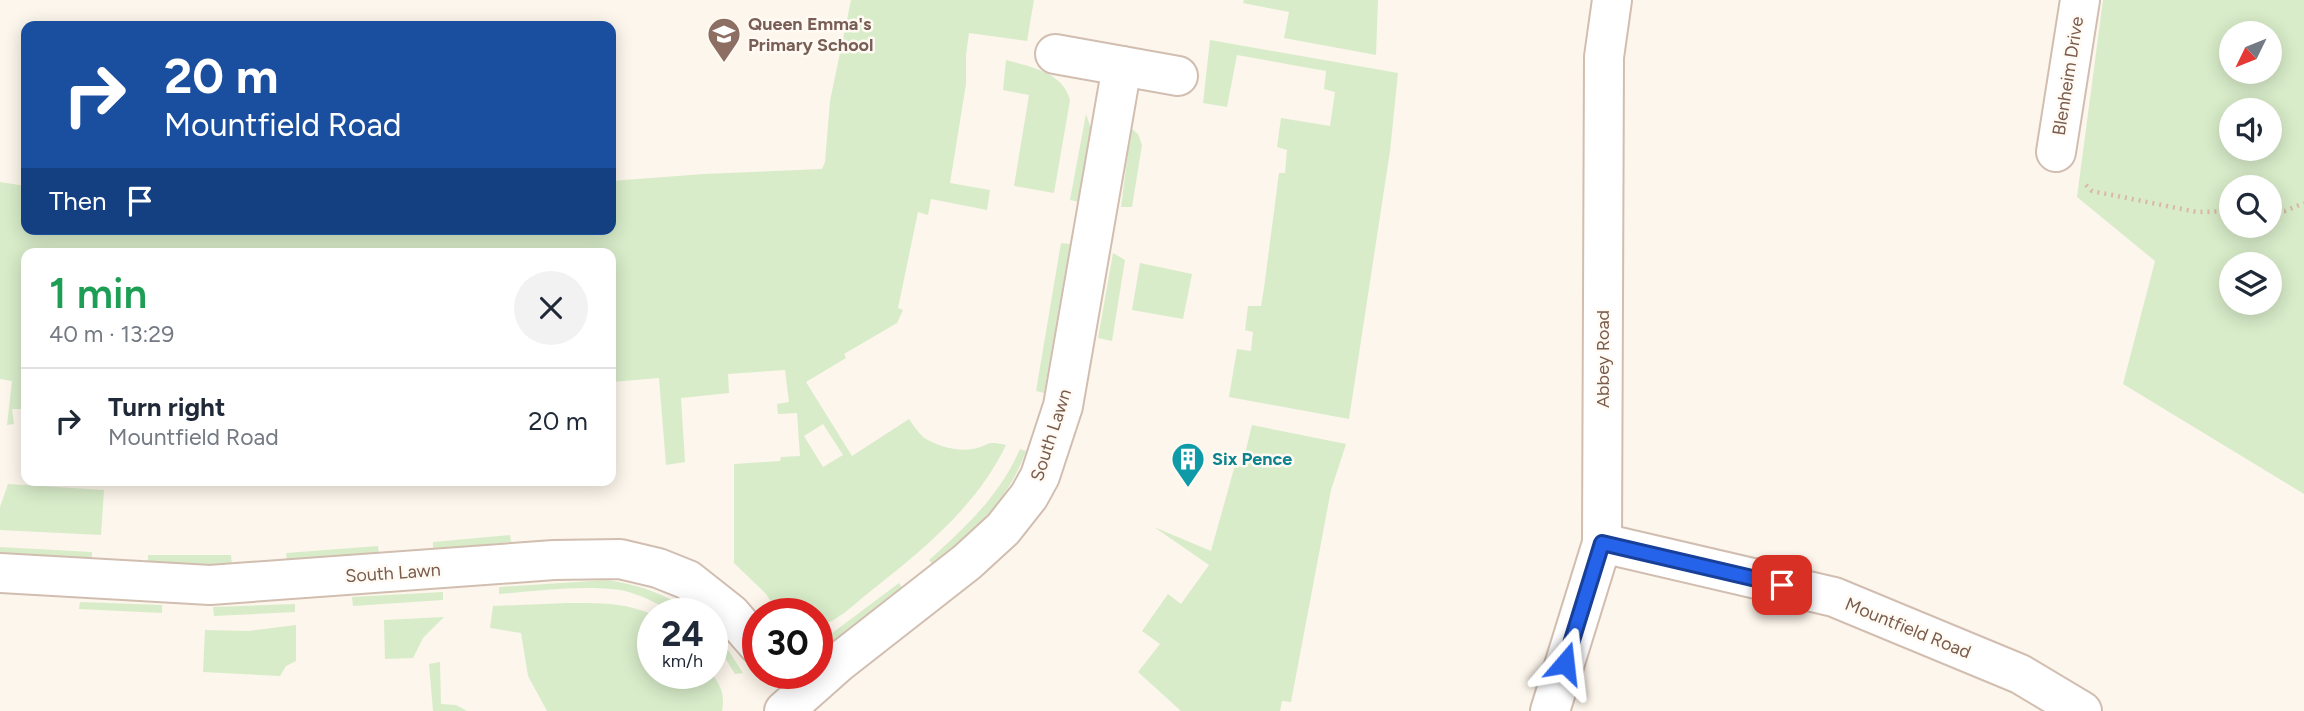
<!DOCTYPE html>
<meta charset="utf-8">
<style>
body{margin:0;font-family:Figtree,sans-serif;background:#f2f2f3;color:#1f2937;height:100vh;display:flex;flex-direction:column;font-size:26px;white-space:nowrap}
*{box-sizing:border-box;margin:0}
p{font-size:23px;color:#747a83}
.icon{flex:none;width:38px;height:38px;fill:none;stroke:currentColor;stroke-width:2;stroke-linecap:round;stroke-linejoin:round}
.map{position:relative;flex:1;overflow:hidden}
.panel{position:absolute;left:21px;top:248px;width:595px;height:238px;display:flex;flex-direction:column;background:#fff;border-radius:14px;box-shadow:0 4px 18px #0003}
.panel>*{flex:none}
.hud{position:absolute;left:21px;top:21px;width:595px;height:214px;border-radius:14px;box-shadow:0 4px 18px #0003;background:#1a4fa0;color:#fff;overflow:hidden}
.needle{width:46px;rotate:227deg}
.buttons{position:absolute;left:2219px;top:21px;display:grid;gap:14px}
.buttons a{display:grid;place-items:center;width:63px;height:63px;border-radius:50%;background:#fff;box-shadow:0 4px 18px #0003;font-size:35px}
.speed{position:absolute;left:637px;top:598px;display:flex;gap:14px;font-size:35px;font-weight:700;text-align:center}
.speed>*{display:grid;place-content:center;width:91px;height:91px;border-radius:50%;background:#fff;box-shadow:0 4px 18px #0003;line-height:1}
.speed small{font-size:18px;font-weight:400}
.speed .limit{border:10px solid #d22;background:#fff;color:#111}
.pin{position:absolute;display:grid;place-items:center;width:60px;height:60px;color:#fff;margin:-30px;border-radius:14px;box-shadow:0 4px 10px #0006}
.me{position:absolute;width:77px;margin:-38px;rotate:17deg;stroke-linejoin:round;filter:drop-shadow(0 0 5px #0008)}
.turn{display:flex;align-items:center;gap:24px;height:147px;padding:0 28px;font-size:32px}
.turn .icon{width:91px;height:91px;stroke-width:2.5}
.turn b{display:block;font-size:49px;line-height:60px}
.then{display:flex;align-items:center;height:66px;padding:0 28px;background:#0003;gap:14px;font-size:26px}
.round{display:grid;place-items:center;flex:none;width:74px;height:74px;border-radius:37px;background:#f2f2f3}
.headline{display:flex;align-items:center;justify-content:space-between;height:119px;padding:0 28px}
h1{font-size:42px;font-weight:600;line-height:52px;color:#1e9e55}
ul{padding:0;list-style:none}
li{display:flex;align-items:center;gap:21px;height:105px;padding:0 28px;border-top:2px solid #e0e1e3}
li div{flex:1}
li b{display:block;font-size:26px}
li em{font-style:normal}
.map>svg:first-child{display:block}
.green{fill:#d8ecc9;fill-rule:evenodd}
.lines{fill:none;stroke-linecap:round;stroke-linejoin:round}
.minor-casing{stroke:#d1beb0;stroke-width:42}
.path{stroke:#d9b8a5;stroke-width:4.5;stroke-dasharray:2 5;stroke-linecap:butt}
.minor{stroke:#fff;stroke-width:38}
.route-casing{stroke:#184099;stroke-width:18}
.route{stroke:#2563eb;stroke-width:12}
.labels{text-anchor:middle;stroke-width:5;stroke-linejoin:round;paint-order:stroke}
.education-label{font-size:18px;font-weight:bold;fill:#785e54;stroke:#fffaf3;text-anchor:start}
.street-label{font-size:18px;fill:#7a5c4d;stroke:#fffaf3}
.culture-label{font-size:18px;font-weight:bold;fill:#0d838f;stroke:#fffaf3;text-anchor:start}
</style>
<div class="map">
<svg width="2304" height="711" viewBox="0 0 2304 711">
<rect width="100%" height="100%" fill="#fdf6ec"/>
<g class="green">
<path d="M 851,0 L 1034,0 L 1027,41 L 969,33 L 966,55 L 966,84 L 950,183 L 990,190 L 987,210 L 931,199 L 928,215 L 918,212 L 898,308 L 903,310 L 897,323 L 844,354 L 846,358 L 806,382 L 852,456 L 909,419 C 913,425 918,432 923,437 C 936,446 958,452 973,449 C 991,446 983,440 1006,445 C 976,508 920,552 867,594 C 852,606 836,623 817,626 L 817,614 L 779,614 L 766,594 L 734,563 L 734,464 L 780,461 L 781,457 L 800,456 L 797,413 L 778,414 L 777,404 L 789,402 L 785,370 L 728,374 L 729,393 L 681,398 L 685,462 L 666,465 L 659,378 L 611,382 L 611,254 L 26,254 L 26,409 L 12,409 L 14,424 L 7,425 L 12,381 L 0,379 L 0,182 L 26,186 L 26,229 L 611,229 L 611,181 L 704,174 L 822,169 L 825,162 L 830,101 ZM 823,424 L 843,455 L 823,467 L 804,436 Z"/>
<polygon points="1244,0 1378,0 1376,55 1284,38 1289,12 1243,3"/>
<path d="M 2103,0 L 2304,0 L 2304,494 L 2123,384 L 2155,261 L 2077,197 ZM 2231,33 L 2270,33 L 2270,72 L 2231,72 ZM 2231,110 L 2270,110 L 2270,149 L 2231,149 ZM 2231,187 L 2270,187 L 2270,226 L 2231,226 ZM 2231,264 L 2270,264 L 2270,303 L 2231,303 Z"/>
<polygon points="1210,40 1398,73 1390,151 1349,419 1229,397 1237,349 1251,351 1253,332 1245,330 1248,306 1261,306 1264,288 1279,173 1285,173 1287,150 1277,147 1281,118 1330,126 1335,92 1324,89 1326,71 1237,55 1227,107 1203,103"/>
<path d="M 1006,60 C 1031,67 1063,72 1070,100 L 1054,193 L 1014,186 L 1029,95 L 1003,90 Z"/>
<polygon points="1086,114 1091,129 1080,202 1070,200"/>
<polygon points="1131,128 1138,134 1142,145 1132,207 1121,207"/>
<polygon points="1061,243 1070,244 1044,393 1036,391"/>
<polygon points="1113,253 1125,260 1112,341 1098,338"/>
<polygon points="1140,263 1192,274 1183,319 1132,310"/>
<polygon points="1252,425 1346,444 1331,490 1291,702 1282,701 1280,711 1181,711 1138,672 1160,644 1142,631 1168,594 1181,604 1209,565 1154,527 1211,551 1235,465 1242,466"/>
<path d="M 1020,449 L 1026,451 C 1008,501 973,533 933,565 L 929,560 C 966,527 1000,495 1020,449 Z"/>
<polygon points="8,484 104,490 101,535 0,530 0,507"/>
<polygon points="510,535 511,542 433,550 433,542"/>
<polygon points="378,546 379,555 287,562 286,553"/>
<polygon points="0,547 92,552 92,562 0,556"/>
<polygon points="148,555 231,555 232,566 148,565"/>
<path d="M 606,580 C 637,584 668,594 692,614 C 668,614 646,594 620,590 C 580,585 539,591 499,594 L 499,587 Z"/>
<polygon points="899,583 903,590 833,641 817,650 817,642 831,634"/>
<polygon points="443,592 443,600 353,606 352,597"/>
<polygon points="80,602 162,605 162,613 79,609"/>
<path d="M 567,603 C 596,603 626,602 653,615 L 653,674 L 712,673 C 721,687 725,694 722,711 L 547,711 L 528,676 L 521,633 L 490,628 L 493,606 Z"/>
<polygon points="295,604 295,612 214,616 213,607"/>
<polygon points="444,617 423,638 413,658 385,659 384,620"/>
<polygon points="296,625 296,661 286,666 280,676 203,672 205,630 249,631"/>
<polygon points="712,630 721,639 743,673 735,674 722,653 712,641"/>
<polygon points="440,662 441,704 456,705 467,711 433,711 429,664"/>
</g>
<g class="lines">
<defs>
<g id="minor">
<polyline points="1055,54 1178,76"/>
<polyline points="2056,152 2080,0"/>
<polyline points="1602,543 1834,597 2020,674 2082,711"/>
<polyline points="0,573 210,585 554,560 620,559 658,568 688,580 731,614 758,645"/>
<polyline points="784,711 838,663 967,562 1003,529 1029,496 1040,476 1063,406 1122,66"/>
<polyline points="1550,711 1602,543 1604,57 1612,0"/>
</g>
</defs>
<use href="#minor" class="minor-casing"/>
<g class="path">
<polyline points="2086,185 2092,191 2197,212 2231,211"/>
<polyline points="2270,211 2285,211 2304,203"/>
</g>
<use href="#minor" class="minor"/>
</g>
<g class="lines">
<defs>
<polyline id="route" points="1565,663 1602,543 1782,585"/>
</defs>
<use href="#route" class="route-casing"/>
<use href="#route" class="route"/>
</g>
<defs>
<symbol id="school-pin" viewBox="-11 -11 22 30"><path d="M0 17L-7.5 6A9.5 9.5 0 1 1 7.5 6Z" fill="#8d6e63" stroke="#fffaf3"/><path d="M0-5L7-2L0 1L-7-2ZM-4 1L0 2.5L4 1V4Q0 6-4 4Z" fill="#fff"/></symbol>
<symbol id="building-pin" viewBox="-11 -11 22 30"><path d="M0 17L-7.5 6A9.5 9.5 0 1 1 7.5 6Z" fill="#0f9aa8" stroke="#fffaf3"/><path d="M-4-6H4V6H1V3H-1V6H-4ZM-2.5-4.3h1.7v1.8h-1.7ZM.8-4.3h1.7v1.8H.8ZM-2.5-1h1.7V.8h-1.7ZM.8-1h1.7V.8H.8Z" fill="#fff"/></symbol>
</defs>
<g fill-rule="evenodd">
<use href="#school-pin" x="705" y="15" width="38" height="52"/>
<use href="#building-pin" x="1169" y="440" width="38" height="52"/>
</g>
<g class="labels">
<g class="education-label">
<text x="748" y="30">Queen Emma's<tspan x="748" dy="21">Primary School</tspan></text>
</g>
<g class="street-label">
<text transform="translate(2068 76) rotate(-81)" y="6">Blenheim Drive</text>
<text transform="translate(1603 359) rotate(-90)" y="6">Abbey Road</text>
<text transform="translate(1051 435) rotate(-72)" y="6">South Lawn</text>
<text transform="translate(393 573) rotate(-4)" y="6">South Lawn</text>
<text transform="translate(1908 628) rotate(22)" y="6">Mountfield Road</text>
</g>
<g class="culture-label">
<text x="1212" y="465">Six Pence</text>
</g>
</g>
</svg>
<div class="buttons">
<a><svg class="needle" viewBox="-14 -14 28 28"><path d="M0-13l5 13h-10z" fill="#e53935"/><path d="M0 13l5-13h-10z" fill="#747a83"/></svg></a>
<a><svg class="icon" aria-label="sound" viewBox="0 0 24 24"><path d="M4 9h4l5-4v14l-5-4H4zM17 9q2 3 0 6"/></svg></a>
<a><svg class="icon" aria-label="search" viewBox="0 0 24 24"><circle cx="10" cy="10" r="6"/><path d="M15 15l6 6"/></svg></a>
<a><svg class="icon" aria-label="layers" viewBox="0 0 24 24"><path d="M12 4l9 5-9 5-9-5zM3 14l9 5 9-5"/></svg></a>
</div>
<div class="speed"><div>24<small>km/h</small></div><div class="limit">30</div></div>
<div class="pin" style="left:1782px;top:585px;background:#d93025"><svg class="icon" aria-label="arrive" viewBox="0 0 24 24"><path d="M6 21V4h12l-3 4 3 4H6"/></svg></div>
<svg class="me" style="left:1565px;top:663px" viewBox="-20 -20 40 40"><path d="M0-17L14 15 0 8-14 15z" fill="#2563eb" stroke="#fff" stroke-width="4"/></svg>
<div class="hud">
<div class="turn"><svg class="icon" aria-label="right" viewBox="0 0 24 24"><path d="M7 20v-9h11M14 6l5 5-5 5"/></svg><div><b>20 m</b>Mountfield Road</div></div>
<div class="then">Then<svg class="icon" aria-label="arrive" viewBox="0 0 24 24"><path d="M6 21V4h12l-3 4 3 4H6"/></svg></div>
</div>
<section class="panel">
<div class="headline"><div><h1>1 min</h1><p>40 m · 13:29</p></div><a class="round"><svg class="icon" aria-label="close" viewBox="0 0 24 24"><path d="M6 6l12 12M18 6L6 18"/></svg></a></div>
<ul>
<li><svg class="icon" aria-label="right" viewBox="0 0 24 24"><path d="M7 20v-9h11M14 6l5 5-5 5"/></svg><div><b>Turn right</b><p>Mountfield Road</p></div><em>20 m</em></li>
</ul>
</section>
</div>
